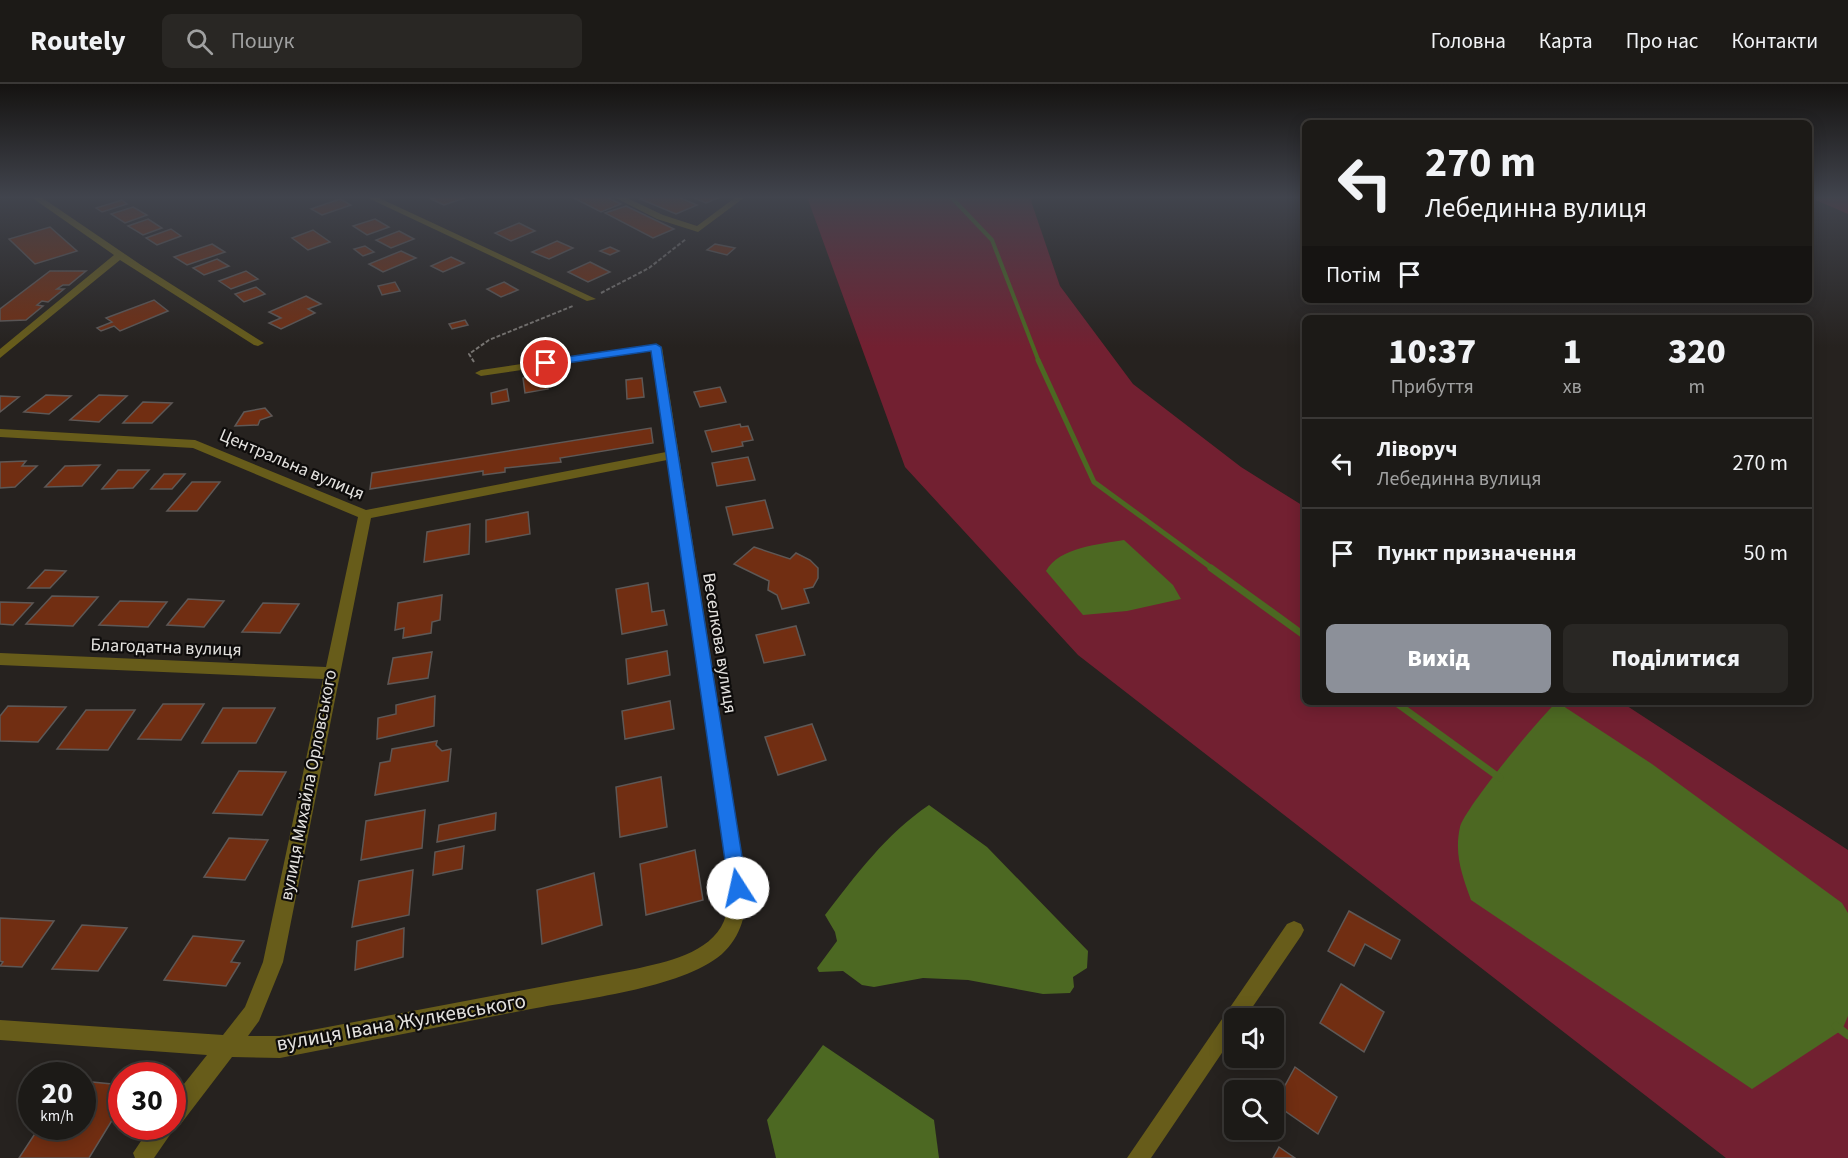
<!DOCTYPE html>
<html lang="uk">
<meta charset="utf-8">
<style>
body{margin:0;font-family:"Source Sans 3",sans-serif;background:#292724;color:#f1f3f6;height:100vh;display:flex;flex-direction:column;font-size:22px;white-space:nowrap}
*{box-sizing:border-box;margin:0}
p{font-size:20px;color:#a0a1a1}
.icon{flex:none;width:33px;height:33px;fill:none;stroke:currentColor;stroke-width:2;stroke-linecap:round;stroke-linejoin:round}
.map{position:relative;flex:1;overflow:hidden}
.side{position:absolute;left:1302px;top:231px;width:510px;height:390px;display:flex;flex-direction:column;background:#1c1a17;border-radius:9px;box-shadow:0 3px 15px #0003,0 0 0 2px #3a3836}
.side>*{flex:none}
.top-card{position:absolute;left:1302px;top:36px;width:510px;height:183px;border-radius:9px;box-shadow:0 3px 15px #0003,0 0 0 2px #3a3836;background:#1c1a17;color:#f1f3f6;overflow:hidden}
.controls{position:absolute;left:1224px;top:924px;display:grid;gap:12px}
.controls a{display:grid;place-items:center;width:60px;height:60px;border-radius:9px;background:#1c1a17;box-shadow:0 3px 15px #0003,0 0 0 2px #3a3836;font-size:30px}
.speed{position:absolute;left:18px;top:978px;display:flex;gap:12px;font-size:30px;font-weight:700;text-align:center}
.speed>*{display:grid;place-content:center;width:78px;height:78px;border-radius:50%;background:#1c1a17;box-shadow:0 3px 15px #0003,0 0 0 2px #3a3836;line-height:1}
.speed small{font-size:15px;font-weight:400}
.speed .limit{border:9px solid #d22;background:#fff;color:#111}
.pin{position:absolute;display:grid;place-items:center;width:51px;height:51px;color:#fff;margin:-26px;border:3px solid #fff;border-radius:50%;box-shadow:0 2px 6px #0007}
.me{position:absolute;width:66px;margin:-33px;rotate:350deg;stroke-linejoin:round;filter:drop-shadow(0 0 4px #0008)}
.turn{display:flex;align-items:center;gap:21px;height:126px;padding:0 24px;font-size:27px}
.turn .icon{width:78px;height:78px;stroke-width:2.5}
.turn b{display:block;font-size:42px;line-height:51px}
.then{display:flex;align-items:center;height:57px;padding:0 24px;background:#0003;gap:12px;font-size:22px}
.eta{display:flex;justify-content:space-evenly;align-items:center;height:102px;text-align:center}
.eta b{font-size:36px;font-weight:800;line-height:42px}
.action{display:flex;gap:12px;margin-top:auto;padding:12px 24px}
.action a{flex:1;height:69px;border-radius:9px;background:#8c9099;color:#fff;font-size:24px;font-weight:800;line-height:69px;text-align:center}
.action a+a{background:#292724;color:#f1f3f6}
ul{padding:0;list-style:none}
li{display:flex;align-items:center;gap:18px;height:90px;padding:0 24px;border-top:2px solid #3a3836}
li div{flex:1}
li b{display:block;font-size:22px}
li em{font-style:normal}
header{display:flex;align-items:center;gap:36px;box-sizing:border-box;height:84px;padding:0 30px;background:#1c1a17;border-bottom:2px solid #3a3836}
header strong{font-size:28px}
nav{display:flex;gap:33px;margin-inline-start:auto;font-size:21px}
.search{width:420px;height:54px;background:#292724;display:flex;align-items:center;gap:15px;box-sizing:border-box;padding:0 21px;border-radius:9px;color:#a0a1a1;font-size:22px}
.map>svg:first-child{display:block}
.green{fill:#722031}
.water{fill:#4c6822}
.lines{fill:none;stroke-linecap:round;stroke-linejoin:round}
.stream-far3{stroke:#4c6822;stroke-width:4}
.stream-far2{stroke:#4c6822;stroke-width:5}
.stream-far1{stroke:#4c6822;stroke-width:7}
.stream{stroke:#4c6822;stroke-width:8}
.building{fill:#712e12;stroke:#5e5856;stroke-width:1.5}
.path{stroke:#787572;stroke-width:2;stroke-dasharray:4 2;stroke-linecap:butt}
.minor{fill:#675c1a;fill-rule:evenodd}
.route{fill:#1a73e8;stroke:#114b97;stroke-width:1.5}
.labels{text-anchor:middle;stroke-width:4.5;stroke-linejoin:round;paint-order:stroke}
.street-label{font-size:18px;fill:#e4e2df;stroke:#0e0c0b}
.near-street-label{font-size:21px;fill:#e4e2df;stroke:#0e0c0b}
</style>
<header>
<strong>Routely</strong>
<div class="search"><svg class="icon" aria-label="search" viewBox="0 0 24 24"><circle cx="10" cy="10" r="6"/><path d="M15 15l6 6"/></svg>Пошук</div>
<nav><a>Головна</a><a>Карта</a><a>Про нас</a><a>Контакти</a></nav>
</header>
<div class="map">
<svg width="1848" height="1074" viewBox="0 0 1848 1074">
<rect width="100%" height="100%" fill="#26221f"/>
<g class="green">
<polygon points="807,113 1033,113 1031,117 1060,202 1133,300 1241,383 1305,423 1305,618 1621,618 1848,766 1848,1074 1726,1074 1078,571 905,383"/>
<polygon points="1848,113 1848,130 1809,113"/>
</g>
<g class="water">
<path d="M 1124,456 L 1173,501 L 1181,515 L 1127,527 L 1083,531 L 1046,487 C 1059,463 1101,460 1124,456 Z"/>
<path d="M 1557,618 L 1652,680 L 1842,819 L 1848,829 L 1848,932 L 1842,946 L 1752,1005 L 1471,816 C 1462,791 1454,770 1460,743 C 1465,724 1539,634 1557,618 Z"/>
<path d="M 929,721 L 987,763 L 1088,867 L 1087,884 L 1073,893 L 1074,903 L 1070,909 L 1043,910 L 968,896 L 923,894 L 874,903 L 862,901 L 843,887 L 819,888 L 817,884 L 837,857 L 835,848 L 825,831 C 856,791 886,750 929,721 Z"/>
<polygon points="823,961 934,1036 939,1074 776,1074 767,1036"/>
</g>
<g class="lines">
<polyline class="stream-far3" points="951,113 992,156 1039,278"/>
<polyline class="stream-far2" points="1038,276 1094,398 1213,485"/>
<g class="stream-far1">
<polyline points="1211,484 1305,552"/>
<polyline points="1395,618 1500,694"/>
</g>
<polyline class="stream" points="1836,942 1848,951"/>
</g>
<g class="building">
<polygon points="437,113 467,113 444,121 431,115"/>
<polygon points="572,113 606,113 621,120 601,128"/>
<polygon points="645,113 678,113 697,121 676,130 640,115"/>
<polygon points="692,113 720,113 706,119"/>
<polygon points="340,115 351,121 322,131 311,125"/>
<polygon points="122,116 127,120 102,128 96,124"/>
<polygon points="626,122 674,145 653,154 605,129"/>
<polygon points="133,123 147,131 125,139 111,130"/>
<polygon points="148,135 162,144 143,151 128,142"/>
<polygon points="375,135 389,143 367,151 353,142"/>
<polygon points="519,139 535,147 511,157 495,149"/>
<polygon points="50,143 77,167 35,180 9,155"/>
<polygon points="171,145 181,152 157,161 146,154"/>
<polygon points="313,146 330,158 308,166 292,154"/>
<polygon points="399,147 414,155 391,164 376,156"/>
<polygon points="557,157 573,164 549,175 532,168"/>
<polygon points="212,160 225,168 187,181 174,173"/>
<polygon points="715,160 735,164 727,171 707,166"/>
<polygon points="365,162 374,168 363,172 354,165"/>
<polygon points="610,163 619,167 610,171 600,167"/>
<polygon points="401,167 416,174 383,188 369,180"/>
<polygon points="451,173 464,179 443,188 431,182"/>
<polygon points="217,175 229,182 204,191 193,184"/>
<polygon points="590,178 610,188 588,198 568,188"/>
<polygon points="50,187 86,187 69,201 63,201 57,205 64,205 48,218 42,217 37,221 43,222 26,236 0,237 0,225"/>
<polygon points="246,187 258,195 231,205 219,197"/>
<polygon points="395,198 400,207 382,211 378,202"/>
<polygon points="504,198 518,206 501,213 487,205"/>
<polygon points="256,203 265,210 244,218 235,210"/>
<polygon points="306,212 321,220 308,225 315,229 281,245 269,239 281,234 269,228"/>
<polygon points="154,216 168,227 120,247 114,242 101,247 97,244 112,238 106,234"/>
<polygon points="465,236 468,241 452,245 449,240"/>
<polygon points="545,290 548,305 525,309 523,294"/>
<polygon points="642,294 644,313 627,315 626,296"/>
<polygon points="720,303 726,318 700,323 694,308"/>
<polygon points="507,305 509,317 492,320 491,309"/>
<polygon points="46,311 71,312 49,330 24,328"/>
<polygon points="99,311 127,312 99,338 70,336"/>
<polygon points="0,312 19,313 0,328"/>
<polygon points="143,318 172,319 152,339 123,339"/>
<polygon points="265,324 272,332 260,336 258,341 235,342 244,328"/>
<polygon points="740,340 741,343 748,342 753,356 742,358 743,362 712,368 705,347"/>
<polygon points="651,344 653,359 560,374 561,378 505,384 505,388 483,391 483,387 370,405 372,389"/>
<polygon points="748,373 755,396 717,402 712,379"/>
<polygon points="26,377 22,382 37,382 15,403 0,404 0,378"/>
<polygon points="100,381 82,402 45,403 65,382"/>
<polygon points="118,386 149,386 133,404 102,405"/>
<polygon points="164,390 185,390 172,405 151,405"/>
<polygon points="192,398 220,398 197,427 167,427"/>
<polygon points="765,416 773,444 733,451 726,423"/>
<polygon points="528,428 530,450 486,458 486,436"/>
<polygon points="470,440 469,470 424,478 427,448"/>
<polygon points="754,463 790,475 796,469 810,476 818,484 818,494 813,503 804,505 809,519 782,525 777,511 768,506 769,497 734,480"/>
<polygon points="45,486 66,487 50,504 28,504"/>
<polygon points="648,499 652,528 664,526 667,541 622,550 616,505"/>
<polygon points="442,511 440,536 432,538 431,549 403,554 404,544 395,546 398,519"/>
<polygon points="52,512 98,513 73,542 26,540"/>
<polygon points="188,515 224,517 204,543 167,541"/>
<polygon points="120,517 167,518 148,543 99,541"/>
<polygon points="0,518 33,519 13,541 0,540"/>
<polygon points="263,519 299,520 280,549 242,548"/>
<polygon points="796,542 805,571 764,579 756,551"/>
<polygon points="667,567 670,591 628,600 626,575"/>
<polygon points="432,568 428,594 388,600 393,574"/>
<polygon points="435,612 434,642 377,655 378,634 396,630 396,621"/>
<polygon points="670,617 674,645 625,655 622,627"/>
<polygon points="163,620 204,620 181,656 138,655"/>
<polygon points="8,622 66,623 38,658 0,657 0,632"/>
<polygon points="223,624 275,624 256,659 202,659"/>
<polygon points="86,626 135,626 108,666 57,665"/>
<polygon points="812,640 826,676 778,691 765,653"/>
<polygon points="437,657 436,661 442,667 451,665 448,697 375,711 380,679 390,677 392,665"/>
<polygon points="239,687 286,688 262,731 213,729"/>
<polygon points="661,693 667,743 620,753 616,703"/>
<polygon points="425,726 422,764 361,776 366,737"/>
<polygon points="496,729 495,746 437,758 439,741"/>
<polygon points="229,754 268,756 245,796 204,793"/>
<polygon points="464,762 462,785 433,791 435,768"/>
<polygon points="695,766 703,816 646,831 640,780"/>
<polygon points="413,786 409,831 352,843 359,797"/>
<polygon points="594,789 602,841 542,860 537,806"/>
<polygon points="1349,827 1400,856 1391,875 1365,860 1354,882 1328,867"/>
<polygon points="0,834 54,837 22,883 0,882 3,878 0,877"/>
<polygon points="82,841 127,844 98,887 52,885"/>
<polygon points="404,844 403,873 355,886 357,857"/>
<polygon points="193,852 244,857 231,878 240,879 226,902 164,896"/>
<polygon points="1341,900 1384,928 1364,968 1320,939"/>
<polygon points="1295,983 1337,1013 1318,1050 1275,1020"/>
<polygon points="82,997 122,1001 122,1020 89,1074 19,1074 40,1042 82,1042"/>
<polygon points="1279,1063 1295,1074 1273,1074"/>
</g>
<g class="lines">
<g class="path">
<polyline points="601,209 649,184 686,155"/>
<polyline points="474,278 469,270 489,256 573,222"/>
</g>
<g class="minor">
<polygon points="31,113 41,113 141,181 264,259 258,262 254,261 120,176 0,274 0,265 114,171"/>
<polygon points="366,113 377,113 596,215 587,217"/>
<polygon points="614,113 625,113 663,131 697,142 736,113 745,113 698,148 657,135"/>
<path d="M 656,260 L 662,263 L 747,804 C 746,829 742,852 722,870 C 681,905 580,915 526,926 C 444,942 362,958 280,974 L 232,973 L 180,1041 L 176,1042 L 154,1074 L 135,1074 L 133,1069 L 151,1042 L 172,1042 L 172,1015 L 207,971 L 0,956 L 0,936 L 223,951 L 245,923 L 263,878 L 323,595 L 0,581 L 0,569 L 326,583 L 358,433 L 193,364 L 0,353 L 0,345 L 195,356 L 366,426 L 666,368 L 651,267 L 481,292 L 475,289 L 481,286 ZM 667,376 L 729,804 C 728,814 728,827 724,837 C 710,870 665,878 635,885 L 280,952 L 248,952 L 259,937 L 283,878 L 371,434 Z"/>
<polygon points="1294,837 1301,840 1304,846 1301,852 1245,934 1234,934 1234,951 1151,1074 1127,1074 1287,840"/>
</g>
</g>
<linearGradient id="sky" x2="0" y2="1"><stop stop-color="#151311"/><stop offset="0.43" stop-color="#41444d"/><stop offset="1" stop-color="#41444d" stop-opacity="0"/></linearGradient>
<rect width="1848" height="263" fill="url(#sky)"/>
<polygon class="route" points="656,260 661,263 747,804 744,810 738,812 732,810 729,804 651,267 546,282 541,279 546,276"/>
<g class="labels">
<g class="street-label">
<text transform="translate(292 380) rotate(23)" y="6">Центральна вулиця</text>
<text transform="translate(720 559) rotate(81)" y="6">Веселкова вулиця</text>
<text transform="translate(166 563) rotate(2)" y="6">Благодатна вулиця</text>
<text transform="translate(308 701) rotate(-79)" y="6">вулиця Михайла Орловського</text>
</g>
<g class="near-street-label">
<text transform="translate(401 938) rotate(-10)" y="7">вулиця Івана Жулкевського</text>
</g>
</g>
</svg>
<div class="controls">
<a><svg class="icon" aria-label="sound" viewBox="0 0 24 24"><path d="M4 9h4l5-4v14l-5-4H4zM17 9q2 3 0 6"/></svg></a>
<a><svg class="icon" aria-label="search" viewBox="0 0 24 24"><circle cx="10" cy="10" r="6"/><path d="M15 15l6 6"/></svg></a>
</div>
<div class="speed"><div>20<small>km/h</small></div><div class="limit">30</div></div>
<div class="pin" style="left:546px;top:279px;background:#d93025"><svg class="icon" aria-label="arrive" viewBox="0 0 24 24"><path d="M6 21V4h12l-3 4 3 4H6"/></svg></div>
<svg class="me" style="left:738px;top:804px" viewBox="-20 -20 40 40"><circle r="19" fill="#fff"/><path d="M0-13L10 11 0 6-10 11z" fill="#1a73e8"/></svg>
<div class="top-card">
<div class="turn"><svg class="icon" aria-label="left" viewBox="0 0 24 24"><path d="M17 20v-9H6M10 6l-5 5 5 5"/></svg><div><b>270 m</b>Лебединна вулиця</div></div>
<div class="then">Потім<svg class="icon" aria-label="arrive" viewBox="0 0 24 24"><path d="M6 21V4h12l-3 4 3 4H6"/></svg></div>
</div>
<section class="side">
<div class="eta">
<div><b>10:37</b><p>Прибуття</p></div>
<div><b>1</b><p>хв</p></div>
<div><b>320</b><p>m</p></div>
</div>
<ul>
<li><svg class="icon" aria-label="left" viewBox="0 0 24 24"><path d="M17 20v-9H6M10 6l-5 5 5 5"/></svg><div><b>Ліворуч</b><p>Лебединна вулиця</p></div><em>270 m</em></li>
<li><svg class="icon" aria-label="arrive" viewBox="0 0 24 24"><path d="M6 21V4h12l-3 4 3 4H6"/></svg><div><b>Пункт призначення</b></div><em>50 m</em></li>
</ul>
<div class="action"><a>Вихід</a><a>Поділитися</a></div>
</section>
</div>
